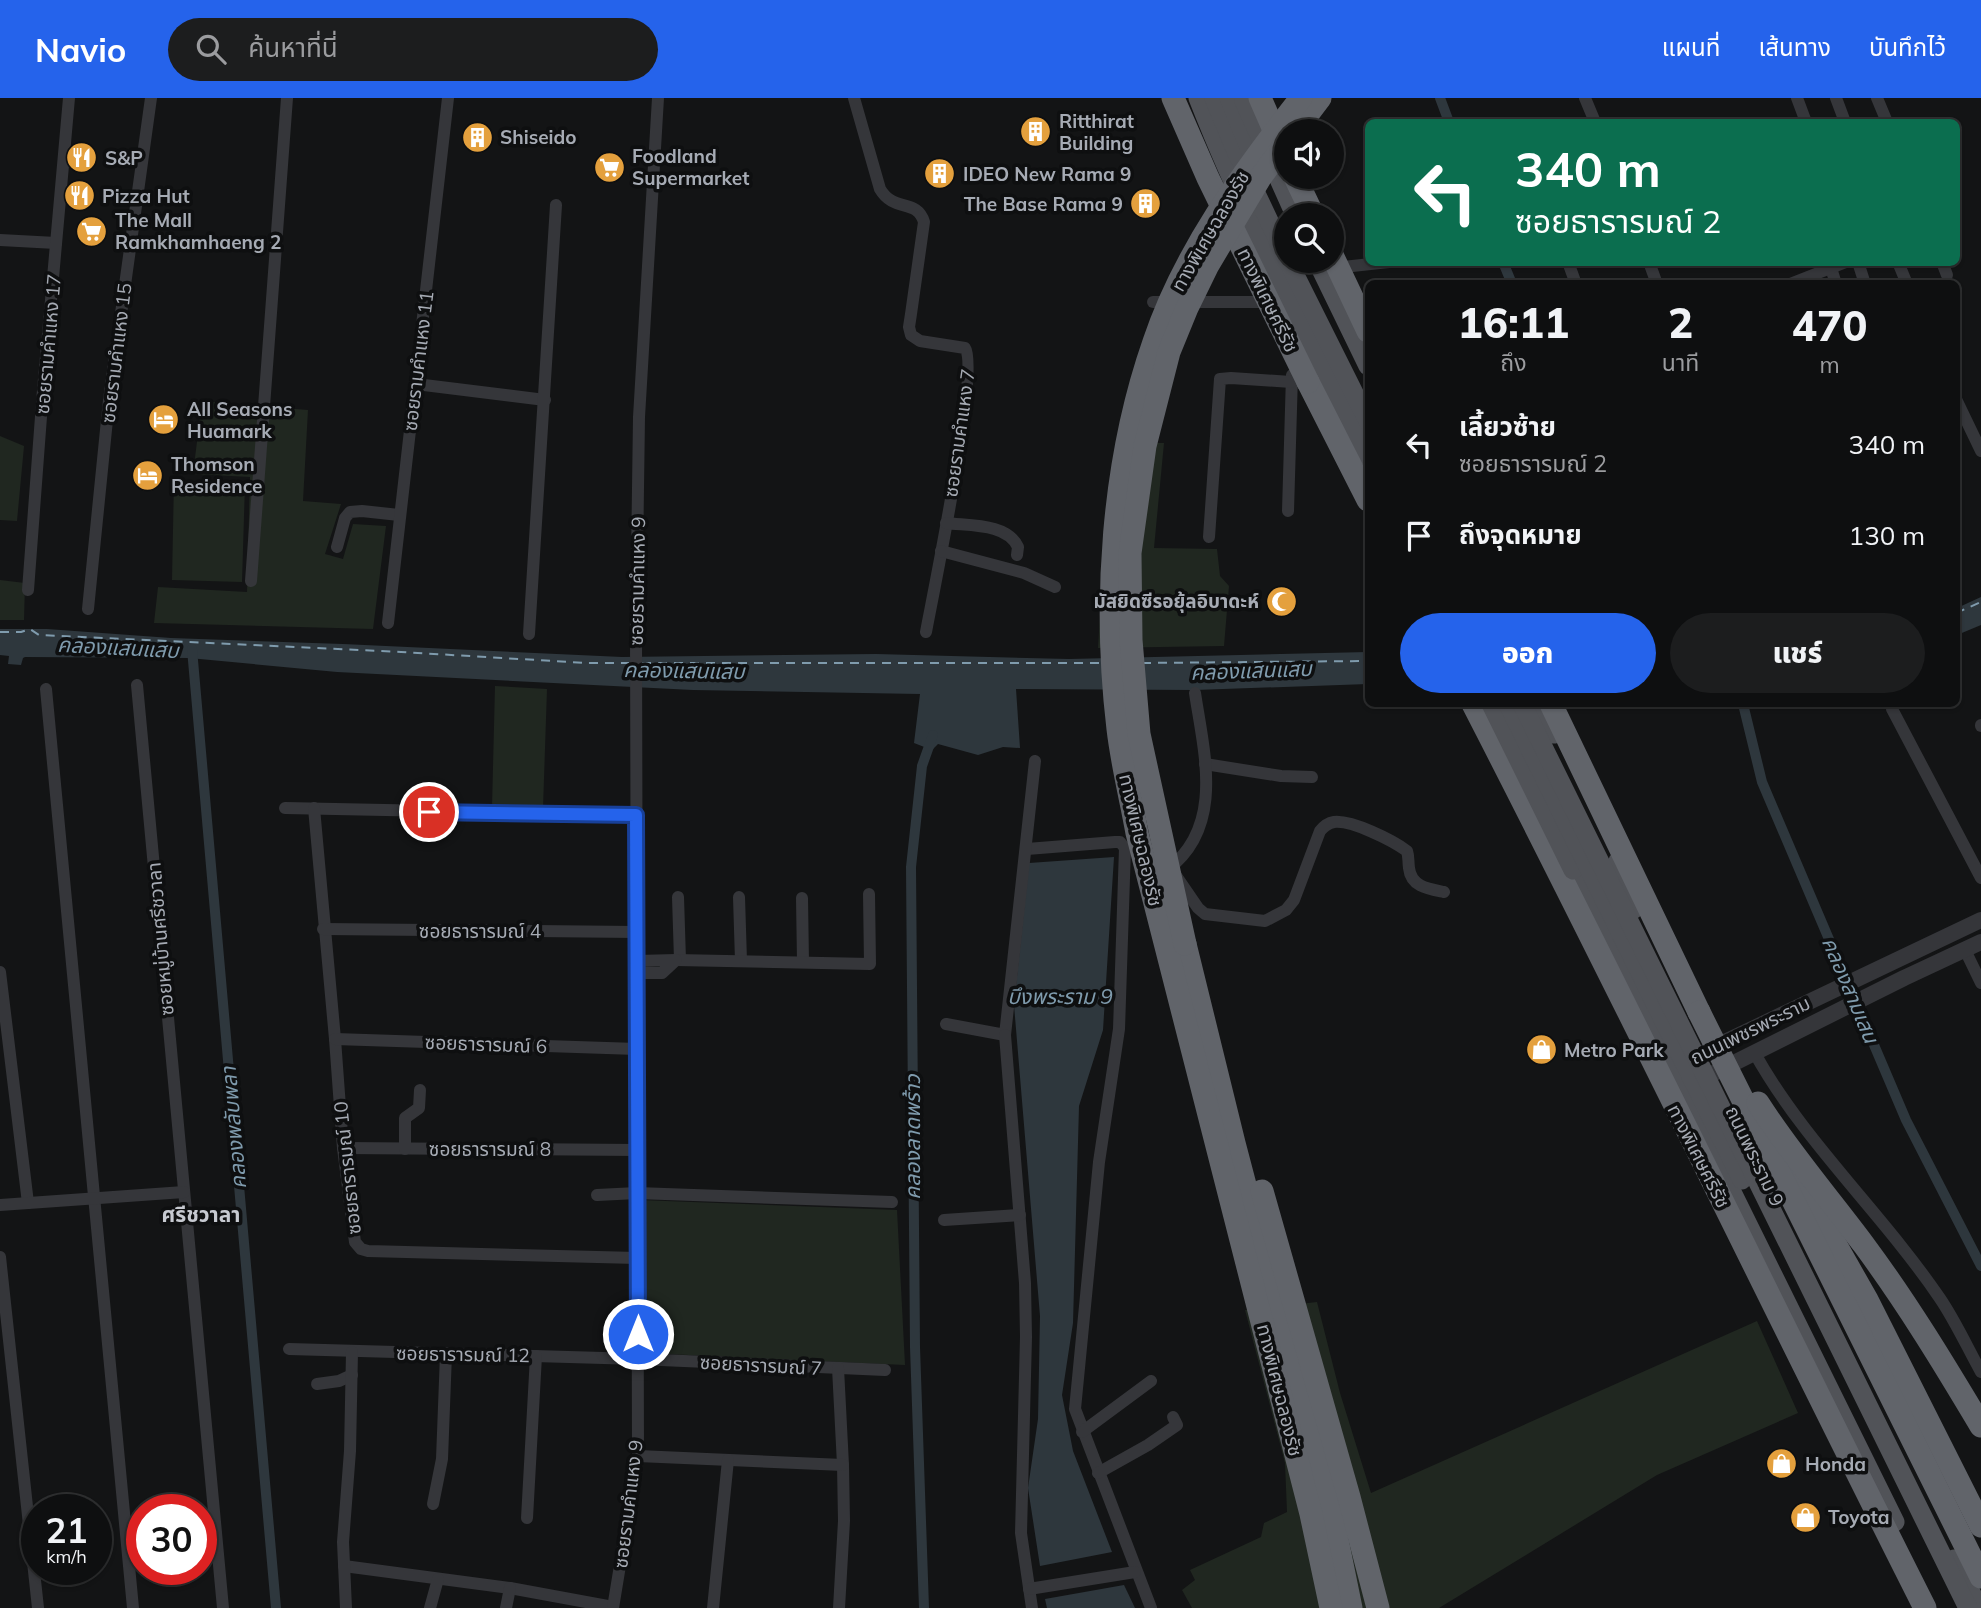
<!DOCTYPE html>
<html lang="th">
<meta charset="utf-8">
<style>
body{margin:0;font-family:Mulish,"Noto Sans Thai",sans-serif;background:#1c1d1e;color:#f1f3f6;height:100vh;display:flex;flex-direction:column;font-size:26px;white-space:nowrap}
*{box-sizing:border-box;margin:0}
p{font-size:23px;color:#9b9c9f}
.icon{flex:none;width:38px;height:38px;fill:none;stroke:currentColor;stroke-width:2;stroke-linecap:round;stroke-linejoin:round}
.map{position:relative;flex:1;overflow:hidden}
.panel{position:absolute;left:1365px;top:182px;width:595px;height:427px;display:flex;flex-direction:column;background:#0e0f10;border-radius:10px;box-shadow:0 2px 5px #0004,0 0 0 2px #2e2f30}
.panel>*{flex:none}
.hud{position:absolute;left:1365px;top:21px;width:595px;height:147px;border-radius:10px;box-shadow:0 2px 5px #0004,0 0 0 2px #2e2f30;background:#0b6e4f;color:#fff;overflow:hidden}
.controls{position:absolute;left:1274px;top:21px;display:grid;gap:14px}
.controls a{display:grid;place-items:center;width:70px;height:70px;border-radius:50%;background:#0e0f10;box-shadow:0 2px 5px #0004,0 0 0 2px #2e2f30;font-size:35px}
.speed{position:absolute;left:21px;top:1396px;display:flex;gap:14px;font-size:35px;font-weight:700;text-align:center}
.speed>*{display:grid;place-content:center;width:91px;height:91px;border-radius:50%;background:#0e0f10;box-shadow:0 2px 5px #0004,0 0 0 2px #2e2f30;line-height:1}
.speed small{font-size:18px;font-weight:400}
.speed .limit{border:10px solid #d22;background:#fff;color:#111}
.pin{position:absolute;display:grid;place-items:center;width:60px;height:60px;color:#fff;margin:-30px;border:4px solid #fff;border-radius:50%;box-shadow:0 2px 7px #0007}
.me{position:absolute;width:77px;margin:-38px;rotate:0deg;stroke-linejoin:round;filter:drop-shadow(0 0 5px #0008)}
.turn{display:flex;align-items:center;gap:24px;height:147px;padding:0 35px;font-size:32px}
.turn .icon{width:91px;height:91px;stroke-width:2.5}
.turn b{display:block;font-size:49px;line-height:60px}
.eta{display:flex;justify-content:space-evenly;align-items:center;height:119px;text-align:center}
.eta b{font-size:42px;font-weight:800;line-height:49px}
.primary-button{display:flex;gap:14px;margin-top:auto;padding:14px 35px}
.primary-button a{flex:1;height:80px;border-radius:42px;background:#2563eb;color:#fff;font-size:28px;font-weight:800;line-height:80px;text-align:center}
.primary-button a+a{background:#1c1d1e;color:#f1f3f6}
ul{padding:0;list-style:none}
li{display:flex;align-items:center;gap:21px;height:91px;padding:0 35px}
li div{flex:1}
li b{display:block;font-size:26px}
li em{font-style:normal}
header{display:flex;align-items:center;gap:42px;box-sizing:border-box;height:98px;padding:0 35px;background:#2563eb;color:#fff}
header strong{font-size:33px}
nav{display:flex;gap:38px;margin-inline-start:auto;font-size:24px}
.search{width:490px;height:63px;background:#1c1d1e;display:flex;align-items:center;gap:18px;box-sizing:border-box;padding:0 24px;border-radius:38px;color:#9b9c9f;font-size:26px}
.map>svg:first-child{display:block}
.green{fill:#202720}
.water{fill:#2e373d}
.lines{fill:none;stroke-linecap:round;stroke-linejoin:round}
.canal{stroke:#2e373d;stroke-width:10}
.ferry{stroke:#7f9bad;stroke-width:2;stroke-dasharray:9 7;stroke-linecap:butt}
.minor{stroke:#35363a;stroke-width:12}
.tertiary{stroke:#35363a;stroke-width:16}
.primary{stroke:#515358;stroke-width:19}
.motorway{stroke:#61646a;stroke-width:23}
.primary-bridge{stroke:#515358;stroke-width:19}
.motorway-bridge{stroke:#61646a;stroke-width:23}
.route-casing{stroke:#184099;stroke-width:18}
.route{stroke:#2563eb;stroke-width:12}
.labels{text-anchor:middle;stroke-width:7;stroke-linejoin:round;paint-order:stroke}
.poi-label{font-size:19px;font-weight:bold;fill:#a6abb4;stroke:#0e0f10;text-anchor:start}
.street-label{font-size:19px;fill:#a6abb4;stroke:#0e0f10}
.water-label{font-size:21px;font-style:italic;fill:#7f9bad;stroke:#0e0f10}
.neighbourhood-label{font-size:21px;font-weight:bold;fill:#c7cad1;stroke:#0e0f10}
</style>
<header>
<strong>Navio</strong>
<div class="search"><svg class="icon" aria-label="search" viewBox="0 0 24 24"><circle cx="10" cy="10" r="6"/><path d="M15 15l6 6"/></svg>ค้นหาที่นี่</div>
<nav><a>แผนที่</a><a>เส้นทาง</a><a>บันทึกไว้</a></nav>
</header>
<div class="map">
<svg width="1981" height="1510" viewBox="0 0 1981 1510">
<rect width="100%" height="100%" fill="#131415"/>
<g class="green">
<polygon points="202,303 308,312 303,403 341,406 325,456 343,461 353,426 386,428 373,531 154,525 158,489 247,494 250,379 193,376"/>
<polygon points="0,338 24,348 17,423 0,422"/>
<polygon points="1118,345 1164,345 1154,450 1217,451 1220,478 1229,488 1224,548 1098,550 1104,450"/>
<polygon points="174,382 245,385 242,484 172,482"/>
<polygon points="0,482 25,485 24,522 0,522"/>
<polygon points="495,588 547,591 543,710 492,710"/>
<polygon points="640,1102 897,1112 905,1267 645,1255"/>
<polygon points="1317,1204 1340,1295 1371,1395 1757,1223 1798,1315 1657,1377 1439,1510 1192,1510 1182,1492 1195,1482 1190,1472 1261,1439 1264,1425 1287,1414 1285,1365 1245,1212"/>
</g>
<g class="water">
<polygon points="1981,499 1981,527 1957,537 1957,510"/>
<polygon points="0,531 47,531 171,540 343,546 622,559 876,556 1069,561 1368,554 1368,586 1195,592 1016,591 1020,650 1003,649 978,657 938,646 932,652 914,645 920,596 693,592 337,574 189,560 25,559 23,560 21,567 8,566 9,558 0,557"/>
<polygon points="1114,759 1103,932 1079,1008 1073,1225 1062,1297 1073,1353 1112,1454 1040,1468 1028,1390 1038,1321 1040,1218 1014,907 1029,765"/>
<polygon points="1124,1487 1135,1510 1047,1510 1045,1501"/>
</g>
<g class="lines">
<g class="canal">
<polyline points="1440,0 1449,24"/>
<polyline points="1503,164 1512,186"/>
<polyline points="192,551 276,1510"/>
<polyline points="1743,606 1762,684 1906,1022 1981,1168"/>
<polyline points="924,1510 915,1249 911,769 922,668 933,637"/>
</g>
<g class="ferry">
<polyline points="1956,515 1981,504"/>
<polyline points="0,534 21,534 30,531 39,537 401,554 587,565 629,565"/>
<polyline points="642,565 1102,565"/>
<polyline points="1142,565 1368,563"/>
</g>
<g class="minor">
<path d="M 854,0 L 880,91 C 894,115 917,100 924,124 L 911,216 L 909,229 L 911,237 L 920,243 L 965,250 C 980,270 933,496 926,534"/>
<polyline points="1585,0 1595,24"/>
<polyline points="1797,0 1806,24"/>
<polyline points="1836,0 1845,24"/>
<polyline points="1877,0 1887,24"/>
<polyline points="0,142 56,145"/>
<polyline points="1568,164 1576,186"/>
<polyline points="1649,164 1657,186"/>
<polyline points="1858,164 1865,186"/>
<polyline points="1898,164 1907,186"/>
<polyline points="1942,164 1947,177"/>
<polyline points="1334,170 1389,164"/>
<polyline points="1831,170 1836,186"/>
<polyline points="1790,186 1846,164"/>
<polyline points="1153,204 1273,204"/>
<polyline points="416,286 545,302"/>
<polyline points="1956,301 1981,353"/>
<polyline points="1288,413 1292,277"/>
<path d="M 946,425 C 969,428 1007,425 1018,449 L 1017,457"/>
<polyline points="1209,439 1220,281 1231,280 1291,284"/>
<polyline points="337,449 345,420 350,414 362,413 399,417"/>
<polyline points="941,453 1024,475 1055,489"/>
<polyline points="251,483 287,0"/>
<polyline points="28,492 43,292 69,0"/>
<polyline points="88,511 109,302 151,0"/>
<polyline points="388,525 448,0"/>
<polyline points="529,536 556,107"/>
<polyline points="137,587 223,1510"/>
<polyline points="46,591 133,1510"/>
<polyline points="1892,611 1981,780"/>
<polyline points="1981,627 1981,628"/>
<polyline points="1205,666 1281,678 1312,679"/>
<polyline points="285,710 636,717"/>
<polyline points="314,710 335,941 343,1050 355,1144 361,1151 368,1153 637,1160"/>
<polyline points="1027,751 1115,744 1120,744 1125,750 1119,931 1099,1064 1075,1311 1151,1510"/>
<path d="M 1167,772 C 1225,729 1204,655 1195,595"/>
<path d="M 1174,775 L 1198,810 L 1205,816 L 1265,823 L 1286,812 L 1294,802 L 1320,733 C 1324,728 1328,725 1334,724 C 1352,722 1392,742 1407,753 C 1409,759 1408,763 1409,770 C 1411,789 1429,791 1444,794"/>
<polyline points="678,799 680,862"/>
<polyline points="739,799 741,863"/>
<polyline points="802,800 803,864"/>
<polyline points="323,831 637,834"/>
<polyline points="1965,852 1981,885"/>
<polyline points="676,862 870,866 869,796"/>
<polyline points="637,863 676,862 662,875 637,875"/>
<polyline points="0,874 28,1105"/>
<polyline points="946,926 1005,937 1035,663"/>
<polyline points="1005,937 1025,1185 1026,1239 1021,1435 1032,1510"/>
<polyline points="335,941 637,951"/>
<path d="M 1754,954 C 1804,1044 1881,1114 1939,1199 C 1955,1222 1967,1249 1981,1274"/>
<polyline points="343,1050 637,1052"/>
<polyline points="405,1051 405,1020 419,1010 420,992"/>
<polyline points="597,1097 637,1095 892,1104"/>
<polyline points="0,1107 184,1094"/>
<polyline points="944,1122 1020,1117"/>
<polyline points="0,1159 38,1510"/>
<polyline points="289,1251 638,1261 885,1272"/>
<polyline points="838,1270 843,1367 844,1423 839,1510"/>
<polyline points="317,1286 339,1283 352,1277"/>
<polyline points="1082,1334 1151,1283"/>
<polyline points="638,1358 843,1367"/>
<polyline points="1098,1375 1148,1347 1177,1327 1173,1319"/>
<polyline points="433,1406 442,1361 446,1256"/>
<polyline points="527,1420 536,1258"/>
<polyline points="344,1468 510,1490 613,1509"/>
<polyline points="1029,1491 1135,1474"/>
<polyline points="346,1510 343,1444 350,1353 352,1254"/>
<polyline points="430,1510 438,1481"/>
<polyline points="506,1510 510,1490"/>
<polyline points="613,1510 638,1358 636,533 639,319 658,0"/>
<polyline points="713,1510 728,1362"/>
</g>
<g class="tertiary">
<polyline points="1708,952 1981,822"/>
<polyline points="1696,984 1904,880 1981,844"/>
</g>
<g class="primary">
<path d="M 1198,0 C 1246,123 1309,241 1368,359"/>
<polyline points="1214,0 1236,53 1286,159"/>
<polyline points="1229,0 1255,64"/>
<polyline points="1244,3 1295,117"/>
<polyline points="1288,163 1368,323"/>
<polyline points="1317,163 1368,268"/>
<polyline points="1529,606 1545,616 1554,636"/>
<polyline points="1618,763 1633,812"/>
<polyline points="1573,772 1895,1424"/>
<polyline points="1954,1461 1979,1510"/>
</g>
<g class="motorway">
<polyline points="1260,0 1281,48"/>
<polyline points="1295,33 1320,0"/>
<polyline points="1295,79 1313,117"/>
<polyline points="1308,284 1368,402"/>
<path d="M 1473,606 C 1627,905 1773,1209 1925,1510"/>
<polyline points="1551,606 1699,914"/>
<polyline points="1185,846 1234,1045 1333,1422 1351,1510"/>
<polyline points="1786,1077 1829,1135 1867,1202 1981,1428"/>
<polyline points="1262,1093 1349,1399 1378,1510"/>
</g>
<g class="primary-bridge">
<polyline points="1491,606 1573,772"/>
<polyline points="1508,606 1742,1082"/>
<polyline points="1522,606 1968,1510"/>
</g>
<g class="motorway-bridge">
<polyline points="1173,0 1208,80 1308,284"/>
<path d="M 1301,0 C 1243,74 1184,154 1154,244 C 1112,364 1103,505 1118,631 C 1122,666 1131,701 1137,735 L 1311,1416 L 1331,1510"/>
<polyline points="1332,157 1368,233"/>
<polyline points="1185,846 1139,636 1131,542 1130,455 1145,348 1169,254 1187,210 1208,167 1260,80 1286,45"/>
<polyline points="1699,914 1981,1479"/>
<path d="M 1758,1005 C 1790,1055 1829,1100 1864,1147 C 1907,1205 1944,1266 1981,1328"/>
</g>
</g>
<g class="lines">
<defs>
<polyline id="route" points="429,714 636,717 638,1236"/>
</defs>
<use href="#route" class="route-casing"/>
<use href="#route" class="route"/>
</g>
<defs>
<symbol id="building-disc" viewBox="-11 -11 22 22"><circle r="9.5" fill="#e4a03d" stroke="#0e0f10"/><path d="M-4-6H4V6H1V3H-1V6H-4ZM-2.5-4.3h1.7v1.8h-1.7ZM.8-4.3h1.7v1.8H.8ZM-2.5-1h1.7V.8h-1.7ZM.8-1h1.7V.8H.8Z" fill="#fff"/></symbol>
<symbol id="restaurant-disc" viewBox="-11 -11 22 22"><circle r="9.5" fill="#e4a03d" stroke="#0e0f10"/><path d="M-5-6h1v4h1v-4h1v4h1v-4h1v5L-1.5 .5V6h-2V.5L-5-1ZM5-6V6H3V1.5H1.5Q1.5-4 5-6Z" fill="#fff"/></symbol>
<symbol id="supermarket-disc" viewBox="-11 -11 22 22"><circle r="9.5" fill="#e4a03d" stroke="#0e0f10"/><path d="M-6-5.5h2.5l.6 2H6L4.5 2H-2.5L-4.4-4H-6ZM-1.5 3.2a1.3 1.3 0 1 0 .1 0ZM3 3.2a1.3 1.3 0 1 0 .1 0Z" fill="#fff"/></symbol>
<symbol id="hotel-disc" viewBox="-11 -11 22 22"><circle r="9.5" fill="#e4a03d" stroke="#0e0f10"/><path d="M-6-4.5h1.5V1H6V5H4.5V3h-9V5H-6ZM-4 0a1.8 1.8 0 1 1 3.6 0ZM.5 0V-2.5h3Q6-2.5 6 0Z" fill="#fff"/></symbol>
<symbol id="mosque-disc" viewBox="-11 -11 22 22"><circle r="9.5" fill="#e4a03d" stroke="#0e0f10"/><path d="M3.5-4.9A6 6 0 1 0 3.5 4.9A5 5 0 1 1 3.5-4.9Z" fill="#fff"/></symbol>
<symbol id="shop-disc" viewBox="-11 -11 22 22"><circle r="9.5" fill="#e4a03d" stroke="#0e0f10"/><path d="M-5-2.5h2.3a2.7 3.5 0 0 1 5.4 0H5L5.5 6h-11ZM-1.5-2.5h3a1.5 2.3 0 0 0-3 0Z" fill="#fff"/></symbol>
</defs>
<g fill-rule="evenodd">
<use href="#building-disc" x="1018" y="16" width="35" height="35"/>
<use href="#building-disc" x="460" y="22" width="35" height="35"/>
<use href="#restaurant-disc" x="64" y="42" width="35" height="35"/>
<use href="#supermarket-disc" x="592" y="52" width="35" height="35"/>
<use href="#building-disc" x="922" y="58" width="35" height="35"/>
<use href="#restaurant-disc" x="62" y="80" width="35" height="35"/>
<use href="#building-disc" x="1128" y="88" width="35" height="35"/>
<use href="#supermarket-disc" x="74" y="116" width="35" height="35"/>
<use href="#hotel-disc" x="146" y="304" width="35" height="35"/>
<use href="#hotel-disc" x="130" y="360" width="35" height="35"/>
<use href="#mosque-disc" x="1264" y="486" width="35" height="35"/>
<use href="#shop-disc" x="1524" y="934" width="35" height="35"/>
<use href="#shop-disc" x="1764" y="1348" width="35" height="35"/>
<use href="#shop-disc" x="1788" y="1402" width="35" height="35"/>
</g>
<g class="labels">
<g class="poi-label">
<text x="1059" y="30">Ritthirat<tspan x="1059" dy="22">Building</tspan></text>
<text x="500" y="46">Shiseido</text>
<text x="632" y="65">Foodland<tspan x="632" dy="22">Supermarket</tspan></text>
<text x="105" y="67">S&amp;P</text>
<text x="963" y="83">IDEO New Rama 9</text>
<text x="102" y="105">Pizza Hut</text>
<text x="1123" y="113" text-anchor="end">The Base Rama 9</text>
<text x="115" y="129">The Mall<tspan x="115" dy="22">Ramkhamhaeng 2</tspan></text>
<text x="187" y="318">All Seasons<tspan x="187" dy="22">Huamark</tspan></text>
<text x="171" y="373">Thomson<tspan x="171" dy="22">Residence</tspan></text>
<text x="1259" y="510" text-anchor="end">มัสยิดซีรอยุ้ลอิบาดะห์</text>
<text x="1564" y="959">Metro Park</text>
<text x="1805" y="1373">Honda</text>
<text x="1828" y="1426">Toyota</text>
</g>
<g class="street-label">
<text transform="translate(1210 133) rotate(-60)" y="7">ทางพิเศษฉลองรัช</text>
<text transform="translate(1268 202) rotate(64)" y="7">ทางพิเศษศรีรัช</text>
<text transform="translate(48 246) rotate(-85)" y="7">ซอยรามคำแหง 17</text>
<text transform="translate(116 255) rotate(-83)" y="7">ซอยรามคำแหง 15</text>
<text transform="translate(418 263) rotate(-83)" y="7">ซอยรามคำแหง 11</text>
<text transform="translate(959 335) rotate(-82)" y="7">ซอยรามคำแหง 7</text>
<text transform="translate(637 483) rotate(-89)" y="7">ซอยรามคำแหง 9</text>
<text transform="translate(1141 742) rotate(77)" y="7">ทางพิเศษฉลองรัช</text>
<text x="480" y="840">ซอยธารารมณ์ 4</text>
<text transform="translate(160 841) rotate(-95)" y="7">ซอยหมู่บ้านศรีชวาลา</text>
<text transform="translate(1750 932) rotate(-26)" y="7">ถนนเพชรพระราม</text>
<text transform="translate(486 946) rotate(2)" y="7">ซอยธารารมณ์ 6</text>
<text x="490" y="1058">ซอยธารารมณ์ 8</text>
<text transform="translate(1699 1058) rotate(63)" y="7">ทางพิเศษศรีรัช</text>
<text transform="translate(1755 1058) rotate(64)" y="7">ถนนพระราม 9</text>
<text transform="translate(347 1070) rotate(-96)" y="7">ซอยธารารมณ์ 10</text>
<text transform="translate(463 1256) rotate(1)" y="7">ซอยธารารมณ์ 12</text>
<text transform="translate(761 1267) rotate(3)" y="7">ซอยธารารมณ์ 7</text>
<text transform="translate(1280 1292) rotate(76)" y="7">ทางพิเศษฉลองรัช</text>
<text transform="translate(628 1406) rotate(-83)" y="7">ซอยรามคำแหง 9</text>
</g>
<g class="water-label">
<text transform="translate(118 550) rotate(3)" y="7">คลองแสนแสบ</text>
<text transform="translate(684 573) rotate(1)" y="7">คลองแสนแสบ</text>
<text transform="translate(1251 573) rotate(-2)" y="7">คลองแสนแสบ</text>
<text transform="translate(1850 892) rotate(67)" y="7">คลองสามเสน</text>
<text x="1060" y="906">บึงพระราม 9</text>
<text transform="translate(234 1030) rotate(-95)" y="7">คลองพลับพลา</text>
<text transform="translate(913 1039) rotate(-90)" y="7">คลองลาดพร้าว</text>
</g>
<g class="neighbourhood-label">
<text x="201" y="1124">ศรีชวาลา</text>
</g>
</g>
</svg>
<div class="controls">
<a><svg class="icon" aria-label="sound" viewBox="0 0 24 24"><path d="M4 9h4l5-4v14l-5-4H4zM17 9q2 3 0 6"/></svg></a>
<a><svg class="icon" aria-label="search" viewBox="0 0 24 24"><circle cx="10" cy="10" r="6"/><path d="M15 15l6 6"/></svg></a>
</div>
<div class="speed"><div>21<small>km/h</small></div><div class="limit">30</div></div>
<div class="pin" style="left:429px;top:714px;background:#d93025"><svg class="icon" aria-label="arrive" viewBox="0 0 24 24"><path d="M6 21V4h12l-3 4 3 4H6"/></svg></div>
<svg class="me" style="left:638px;top:1236px" viewBox="-20 -20 40 40"><circle r="17" fill="#2563eb" stroke="#fff" stroke-width="3"/><path d="M0-11L8 9 0 5-8 9z" fill="#fff"/></svg>
<div class="hud">
<div class="turn"><svg class="icon" aria-label="left" viewBox="0 0 24 24"><path d="M17 20v-9H6M10 6l-5 5 5 5"/></svg><div><b>340 m</b>ซอยธารารมณ์ 2</div></div>
</div>
<section class="panel">
<div class="eta">
<div><b>16:11</b><p>ถึง</p></div>
<div><b>2</b><p>นาที</p></div>
<div><b>470</b><p>m</p></div>
</div>
<ul>
<li><svg class="icon" aria-label="left" viewBox="0 0 24 24"><path d="M17 20v-9H6M10 6l-5 5 5 5"/></svg><div><b>เลี้ยวซ้าย</b><p>ซอยธารารมณ์ 2</p></div><em>340 m</em></li>
<li><svg class="icon" aria-label="arrive" viewBox="0 0 24 24"><path d="M6 21V4h12l-3 4 3 4H6"/></svg><div><b>ถึงจุดหมาย</b></div><em>130 m</em></li>
</ul>
<div class="primary-button"><a>ออก</a><a>แชร์</a></div>
</section>
</div>
